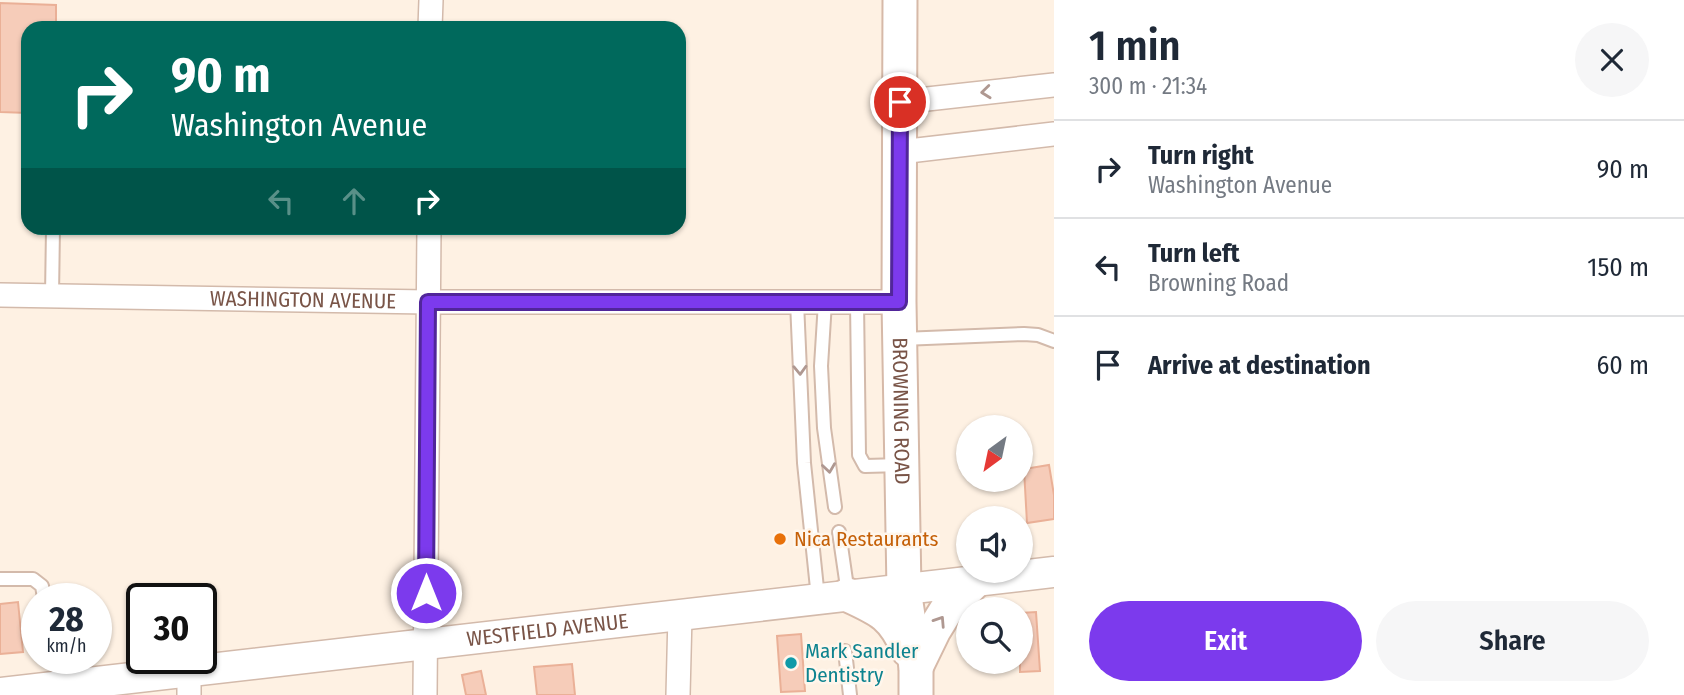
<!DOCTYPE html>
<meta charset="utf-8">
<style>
body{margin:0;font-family:"Fira Sans Condensed",sans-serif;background:#f6f6f7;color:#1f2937;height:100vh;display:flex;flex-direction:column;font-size:26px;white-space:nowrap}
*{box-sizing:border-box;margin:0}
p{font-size:23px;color:#747a83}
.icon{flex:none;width:38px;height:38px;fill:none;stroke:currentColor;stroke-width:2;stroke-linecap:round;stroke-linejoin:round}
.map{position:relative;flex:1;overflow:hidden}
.details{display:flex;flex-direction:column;background:#fff;width:630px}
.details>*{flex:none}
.top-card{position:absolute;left:21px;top:21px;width:665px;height:214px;border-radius:21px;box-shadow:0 2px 5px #0004;background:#00695c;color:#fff;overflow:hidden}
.needle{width:46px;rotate:213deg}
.controls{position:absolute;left:956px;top:415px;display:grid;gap:14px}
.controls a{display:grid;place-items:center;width:77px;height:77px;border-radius:50%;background:#fff;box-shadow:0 2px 5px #0004;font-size:35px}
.speed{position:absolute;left:21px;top:583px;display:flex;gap:14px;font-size:35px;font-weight:700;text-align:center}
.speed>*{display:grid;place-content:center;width:91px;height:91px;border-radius:50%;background:#fff;box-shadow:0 2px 5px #0004;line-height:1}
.speed small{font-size:18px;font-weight:400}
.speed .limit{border:4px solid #111;border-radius:10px;background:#fff;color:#111}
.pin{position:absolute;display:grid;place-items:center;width:60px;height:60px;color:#fff;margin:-30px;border:4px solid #fff;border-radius:50%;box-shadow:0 2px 7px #0007}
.me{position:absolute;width:77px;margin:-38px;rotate:0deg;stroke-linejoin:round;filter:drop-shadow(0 0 5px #0008)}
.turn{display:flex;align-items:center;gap:24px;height:147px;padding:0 35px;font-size:32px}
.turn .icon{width:91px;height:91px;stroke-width:2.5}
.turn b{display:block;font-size:49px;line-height:60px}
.lanes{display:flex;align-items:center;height:66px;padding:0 35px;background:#0003;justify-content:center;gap:35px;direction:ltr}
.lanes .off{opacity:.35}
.round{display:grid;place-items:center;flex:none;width:74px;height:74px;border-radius:37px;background:#f6f6f7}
.summary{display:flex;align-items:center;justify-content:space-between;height:119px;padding:0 35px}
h1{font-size:42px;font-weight:600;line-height:52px}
.primary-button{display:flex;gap:14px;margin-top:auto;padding:14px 35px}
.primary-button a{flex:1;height:80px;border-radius:42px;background:#7c3aed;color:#fff;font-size:28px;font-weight:600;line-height:80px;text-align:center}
.primary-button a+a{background:#f6f6f7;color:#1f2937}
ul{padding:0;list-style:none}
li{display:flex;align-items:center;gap:21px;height:98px;padding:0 35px;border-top:2px solid #e0e1e3}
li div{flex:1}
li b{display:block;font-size:26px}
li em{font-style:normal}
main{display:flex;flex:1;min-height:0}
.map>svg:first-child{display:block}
.building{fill:#f6ccb9;stroke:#eab097;stroke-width:2}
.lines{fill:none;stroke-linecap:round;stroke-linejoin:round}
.service-casing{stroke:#d3baab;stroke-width:16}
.minor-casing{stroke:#d3baab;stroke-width:26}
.tertiary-casing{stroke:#d3baab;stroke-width:33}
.secondary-casing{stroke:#d6b9a8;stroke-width:37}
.service{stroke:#fff;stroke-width:12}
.minor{stroke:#fff;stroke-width:23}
.tertiary{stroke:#fff;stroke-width:30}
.secondary{stroke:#fff;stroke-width:33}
.oneway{stroke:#af9891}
.route-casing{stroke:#51269a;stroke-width:18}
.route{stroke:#7c3aed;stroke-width:12}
.food-dot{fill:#e8710a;stroke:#fff6ec;stroke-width:2.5}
.culture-dot{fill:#0f9aa8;stroke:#fff6ec;stroke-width:2.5}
.labels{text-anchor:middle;stroke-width:5;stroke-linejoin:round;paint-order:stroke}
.street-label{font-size:21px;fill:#795447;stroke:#fff6ec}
.food-label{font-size:21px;fill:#c56008;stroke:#fff6ec;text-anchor:start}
.culture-label{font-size:21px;fill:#0d838f;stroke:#fff6ec;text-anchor:start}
</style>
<main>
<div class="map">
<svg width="1054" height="695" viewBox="0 0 1054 695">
<rect width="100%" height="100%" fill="#fef1e3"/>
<g class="building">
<polygon points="0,3 56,5 56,28 28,28 28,113 0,112"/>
<polygon points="1049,465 1054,495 1054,519 1027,523 1024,469"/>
<polygon points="18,602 23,652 0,654 0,604"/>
<polygon points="1036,612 1040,671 1020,672 1020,613"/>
<polygon points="801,634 805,691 781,692 777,636"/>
<polygon points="572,664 575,695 537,695 534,667"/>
<polygon points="481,671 486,695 466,695 462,675"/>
</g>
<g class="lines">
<defs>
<g id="service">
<polyline points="52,296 53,228"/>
<polyline points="797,302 804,463 818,598"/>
<polyline points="825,302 821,366 824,428 835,507"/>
<polyline points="857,302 859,455 865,466 902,465"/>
<polyline points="902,339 1024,334 1038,335 1054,341"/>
<polyline points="839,532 848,594"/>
<polyline points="0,579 33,579 42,586 44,598"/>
<polyline points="845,651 850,695"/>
<polyline points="56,658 61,685"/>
</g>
<g id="minor">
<polyline points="430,28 431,0"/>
<polyline points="900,102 1054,85"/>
<polyline points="900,152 1054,134"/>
<path id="s1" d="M 0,295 L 428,302 L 899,302"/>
<polyline points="189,670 189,695"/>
<polyline points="425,695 429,228"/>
<polyline points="678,695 680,615"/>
</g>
<g id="tertiary">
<path id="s2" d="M 0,693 L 1054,572"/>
</g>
<g id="secondary">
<path id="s3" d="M 900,0 L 899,302 L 904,590 L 916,667 L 916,695"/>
<path d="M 848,595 C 881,610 894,616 908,650"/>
<polyline points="916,667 934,630 947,609 974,582"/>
</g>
</defs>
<use href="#service" class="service-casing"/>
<use href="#minor" class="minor-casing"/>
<use href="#tertiary" class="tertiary-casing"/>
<use href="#secondary" class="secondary-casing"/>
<use href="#service" class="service"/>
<use href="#minor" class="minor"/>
<use href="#tertiary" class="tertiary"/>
<use href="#secondary" class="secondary"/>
</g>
<defs><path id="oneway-chevron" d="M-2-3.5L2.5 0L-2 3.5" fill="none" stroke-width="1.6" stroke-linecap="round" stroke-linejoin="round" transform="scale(1.75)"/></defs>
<g class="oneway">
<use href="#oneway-chevron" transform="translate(986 92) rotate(174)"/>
<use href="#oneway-chevron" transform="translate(800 370) rotate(88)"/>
<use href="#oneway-chevron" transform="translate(829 468) rotate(82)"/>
<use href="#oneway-chevron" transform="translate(940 621) rotate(-57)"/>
</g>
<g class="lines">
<defs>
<polyline id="route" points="426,593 428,302 899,302 900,102"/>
</defs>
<use href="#route" class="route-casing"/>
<use href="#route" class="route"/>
</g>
<circle class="food-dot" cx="780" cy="539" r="7"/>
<circle class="culture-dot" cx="791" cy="663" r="7"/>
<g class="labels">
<g class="street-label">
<text dy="7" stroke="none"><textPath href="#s1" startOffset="303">WASHINGTON AVENUE</textPath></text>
<text dy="7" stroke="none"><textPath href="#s3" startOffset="411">BROWNING ROAD</textPath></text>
<text dy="7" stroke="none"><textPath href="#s2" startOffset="551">WESTFIELD AVENUE</textPath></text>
</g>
<g class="food-label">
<text x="794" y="546">Nica Restaurants</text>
</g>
<g class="culture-label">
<text x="805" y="658">Mark Sandler<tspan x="805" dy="24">Dentistry</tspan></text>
</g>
</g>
</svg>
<div class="controls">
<a><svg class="needle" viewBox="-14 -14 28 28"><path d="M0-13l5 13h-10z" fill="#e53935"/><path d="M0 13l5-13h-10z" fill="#747a83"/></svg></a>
<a><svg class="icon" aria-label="sound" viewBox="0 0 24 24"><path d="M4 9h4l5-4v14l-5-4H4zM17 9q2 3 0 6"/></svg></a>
<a><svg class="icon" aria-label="search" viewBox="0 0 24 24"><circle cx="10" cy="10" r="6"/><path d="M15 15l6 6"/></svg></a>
</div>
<div class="speed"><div>28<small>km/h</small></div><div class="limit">30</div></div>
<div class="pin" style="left:900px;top:102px;background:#d93025"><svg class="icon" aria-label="arrive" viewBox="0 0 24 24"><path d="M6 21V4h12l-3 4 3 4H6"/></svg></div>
<svg class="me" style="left:426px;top:593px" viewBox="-20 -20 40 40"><circle r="17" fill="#7c3aed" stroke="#fff" stroke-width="3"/><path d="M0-11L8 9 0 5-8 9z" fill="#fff"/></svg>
<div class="top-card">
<div class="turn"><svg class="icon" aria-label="right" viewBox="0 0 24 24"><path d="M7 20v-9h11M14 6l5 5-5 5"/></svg><div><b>90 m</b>Washington Avenue</div></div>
<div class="lanes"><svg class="icon off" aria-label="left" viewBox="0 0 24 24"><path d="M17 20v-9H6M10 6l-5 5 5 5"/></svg><svg class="icon off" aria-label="ahead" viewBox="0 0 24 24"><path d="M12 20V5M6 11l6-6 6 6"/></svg><svg class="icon" aria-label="right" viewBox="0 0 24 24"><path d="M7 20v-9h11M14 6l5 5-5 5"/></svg></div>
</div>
</div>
<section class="details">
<div class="summary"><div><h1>1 min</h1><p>300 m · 21:34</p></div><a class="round"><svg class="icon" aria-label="close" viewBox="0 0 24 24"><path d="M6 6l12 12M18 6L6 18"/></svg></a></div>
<ul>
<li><svg class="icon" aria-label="right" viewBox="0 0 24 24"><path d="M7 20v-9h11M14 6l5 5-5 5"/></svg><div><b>Turn right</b><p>Washington Avenue</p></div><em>90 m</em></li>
<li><svg class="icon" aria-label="left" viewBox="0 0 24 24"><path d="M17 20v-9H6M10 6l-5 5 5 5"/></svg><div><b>Turn left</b><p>Browning Road</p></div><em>150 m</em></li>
<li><svg class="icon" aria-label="arrive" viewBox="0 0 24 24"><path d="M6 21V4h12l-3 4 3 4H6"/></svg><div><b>Arrive at destination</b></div><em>60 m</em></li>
</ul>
<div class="primary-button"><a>Exit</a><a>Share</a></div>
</section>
</main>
